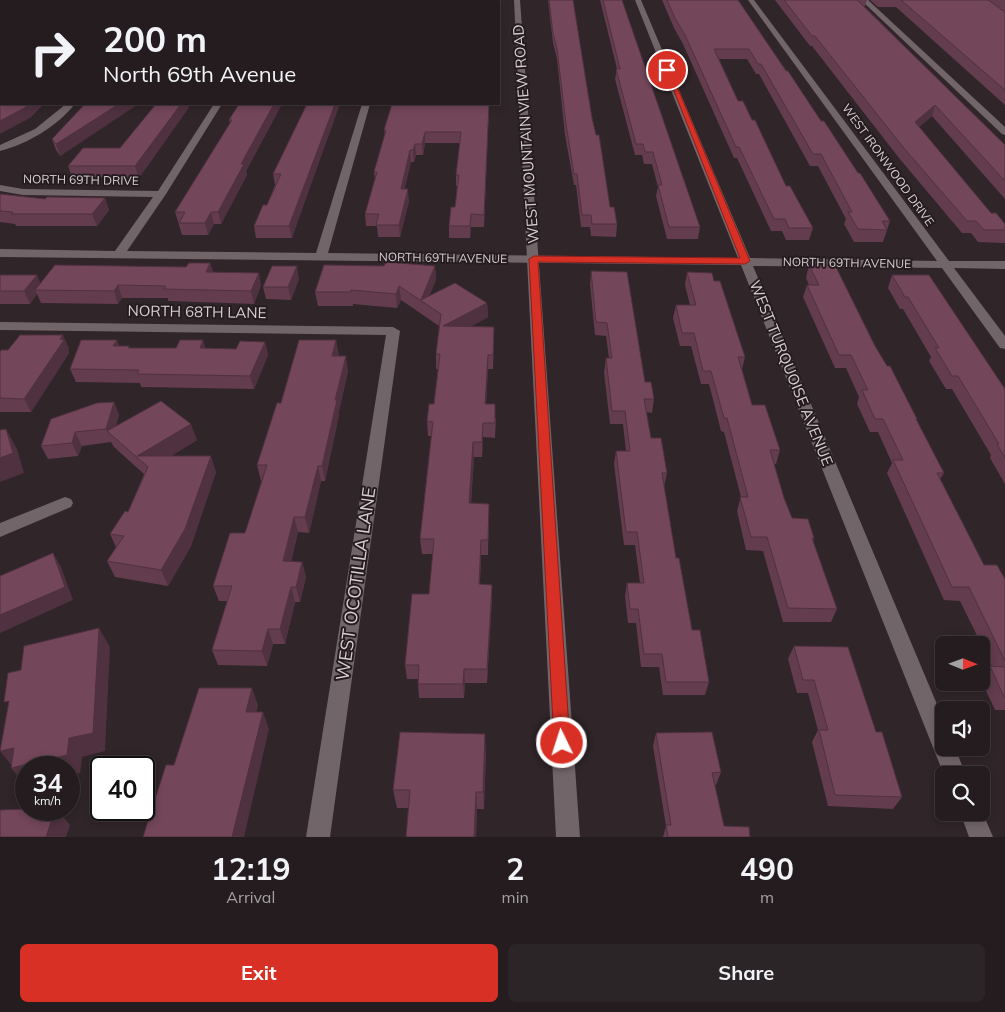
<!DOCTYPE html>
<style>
body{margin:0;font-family:Mulish,sans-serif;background:#2c2528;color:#f1f3f6;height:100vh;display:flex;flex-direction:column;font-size:19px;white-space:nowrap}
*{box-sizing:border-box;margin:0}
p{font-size:16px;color:#a3a1a4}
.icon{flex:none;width:28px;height:28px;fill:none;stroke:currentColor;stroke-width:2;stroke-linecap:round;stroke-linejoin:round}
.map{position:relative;height:837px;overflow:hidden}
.side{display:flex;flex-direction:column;background:#241c1f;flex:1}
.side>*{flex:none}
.top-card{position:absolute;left:0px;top:0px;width:500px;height:105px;box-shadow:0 2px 8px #0003,0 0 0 1px #413a3d;background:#241c1f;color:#f1f3f6;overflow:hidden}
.needle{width:32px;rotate:91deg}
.buttons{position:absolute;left:935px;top:636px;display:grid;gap:10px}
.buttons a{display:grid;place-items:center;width:55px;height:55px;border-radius:8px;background:#241c1f;box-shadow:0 2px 8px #0003,0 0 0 1px #413a3d;font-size:25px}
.speed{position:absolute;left:15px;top:756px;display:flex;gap:10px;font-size:25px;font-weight:700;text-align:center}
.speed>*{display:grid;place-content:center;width:65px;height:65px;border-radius:50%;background:#241c1f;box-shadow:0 2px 8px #0003,0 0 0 1px #413a3d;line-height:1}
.speed small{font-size:12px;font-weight:400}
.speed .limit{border:2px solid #111;border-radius:8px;background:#fff;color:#111}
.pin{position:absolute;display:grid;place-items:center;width:42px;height:42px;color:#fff;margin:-21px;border:2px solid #fff;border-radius:50%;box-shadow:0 1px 5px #0007}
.me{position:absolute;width:55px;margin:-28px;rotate:356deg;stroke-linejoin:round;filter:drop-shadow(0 0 4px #0008)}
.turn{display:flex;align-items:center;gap:18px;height:105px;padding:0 20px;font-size:22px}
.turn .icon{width:65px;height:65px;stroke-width:2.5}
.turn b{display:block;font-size:35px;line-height:42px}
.eta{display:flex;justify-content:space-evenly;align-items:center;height:85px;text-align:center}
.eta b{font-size:30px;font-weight:700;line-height:35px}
.button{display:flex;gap:10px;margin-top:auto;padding:10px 20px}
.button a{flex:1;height:58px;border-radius:8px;background:#d93025;color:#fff;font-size:20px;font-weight:700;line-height:58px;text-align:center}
.button a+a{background:#2c2528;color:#f1f3f6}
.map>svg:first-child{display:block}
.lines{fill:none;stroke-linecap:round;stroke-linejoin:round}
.street{fill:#72656a;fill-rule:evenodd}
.secondary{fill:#72656a;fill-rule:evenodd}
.wall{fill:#633c4d}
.shaded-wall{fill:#50313f}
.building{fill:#73465a;stroke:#50313f}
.route{fill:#d93025;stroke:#8d1f18}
.labels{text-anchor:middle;stroke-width:4;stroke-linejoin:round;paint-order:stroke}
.far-street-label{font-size:12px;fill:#d6cfd2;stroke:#261c20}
.street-label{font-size:15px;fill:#d6cfd2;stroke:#261c20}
.near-street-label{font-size:18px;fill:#d6cfd2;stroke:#261c20}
</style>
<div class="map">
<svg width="1005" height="837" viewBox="0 0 1005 837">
<rect width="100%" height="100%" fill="#302529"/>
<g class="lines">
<g class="street">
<rect x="280" y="0" width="6" height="1"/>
<polygon points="635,0 641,0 750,258 937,261 748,0 754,0 949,261 1005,261 1005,269 954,268 1005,336 1005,349 1000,348 942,268 753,266 944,721 944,748 955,748 966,775 944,775 741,265 0,257 0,249 115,251 153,197 23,195 0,191 0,185 23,189 158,191 214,104 222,104 166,194 127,251 316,253 362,104 370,104 328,253 738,258"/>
<polygon points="861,0 868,0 1005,127 1005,135 1002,134"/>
<path d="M 66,104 L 75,104 C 57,126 28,144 0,151 L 0,145 L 35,129 Z"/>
<polygon points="0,322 393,327 400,331 330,837 306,837 386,335 0,330"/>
<polygon points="65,497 71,499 73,503 71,507 0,537 0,523"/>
<polygon points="981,809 993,837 969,837 960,812 981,812"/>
</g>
<polygon class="secondary" points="514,0 520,0 580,837 556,837"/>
</g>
<g class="wall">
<polygon points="0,0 268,0 267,1 1,1 1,67 0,67"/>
<polygon points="548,0 573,0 592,118 610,207 617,224 616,237 591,236 590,227 581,227 576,185 574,185 565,135 557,59 553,43"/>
<polygon points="600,0 622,0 700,227 698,239 667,239 656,196 658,187 652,164 644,164 642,155 635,155 615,79 617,69"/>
<polygon points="662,0 738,0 890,221 883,242 854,242 844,224 846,219 818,166 810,166 759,74 756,74 747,59 719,59 738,101 786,186 813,228 809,240 786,240 782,231 771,231 737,158 734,158 683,44 674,28"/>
<polygon points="775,0 867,0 865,6 864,6 1005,145 1005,199 932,116 919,127 991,213 1005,224 1005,243 978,242 971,233 962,233 899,158 812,46 810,46"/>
<polygon points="870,0 1005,0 1005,105 896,7 878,7"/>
<polygon points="85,104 138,104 60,156 56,150 52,139"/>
<polygon points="239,104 282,104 246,171 247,175 221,224 214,224 208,235 182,235 175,212 230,123 229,120"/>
<polygon points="307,104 292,238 256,238 254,226 267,205 275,185 273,174"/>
<polygon points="455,104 489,104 484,227 471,227 470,238 449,238 449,226 455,207 457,186 456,186 456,175 460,143 425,143 423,155 416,155 414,162 411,162 404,189 409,201 400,237 378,237 377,226 366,226 365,214 375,179 374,172 385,135 384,130 421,105 455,105"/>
<polygon points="189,105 189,107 139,178 72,177 68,166 120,148"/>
<polygon points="0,194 45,199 105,198 109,210 97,226 16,226 15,224 0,222"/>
<polygon points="210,263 213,272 261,285 254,304 168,301 168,298 122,298 118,304 41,303 37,294 30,304 0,304 0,275 37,275 40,284 186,267"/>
<polygon points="809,265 875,346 917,419 917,421 944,473 940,479 984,565 1005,579 1005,710 995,710 981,680 990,666 992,666 960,601 944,600 887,473 892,463 878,432 870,432 857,404 859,397 846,368 835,368 803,297 807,285 809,285 806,278"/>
<polygon points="435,266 436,280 429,296 487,303 488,317 470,327 494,327 493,369 488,369 486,404 496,419 495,438 483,437 482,457 474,457 471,503 489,504 488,555 481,555 480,584 492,585 492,599 487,683 465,683 464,698 419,698 418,684 418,679 407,679 405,665 429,594 433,554 422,554 420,539 431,436 428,436 427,421 434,404 438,369 436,369 436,354 439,326 401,300 397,308 353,304 353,306 318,306 315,292"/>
<polygon points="591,271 654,399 652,413 646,412 651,438 667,473 664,486 676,558 692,630 709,682 705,695 663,695 659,667 641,667 636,623 628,623 625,596 627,583 640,583 635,545 624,545 614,464 616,451 626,451 623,424 610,424 604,372 606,358 609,358 606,336 595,335 590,284"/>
<polygon points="687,272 714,281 745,357 742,369 752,405 780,450 776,464 774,464 784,498 792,518 814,538 813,541 837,609 831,622 783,622 763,551 746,550 737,511 741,497 724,432 721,431 709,384 701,384 691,346 680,346 673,318 676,305 690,305 685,285"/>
<polygon points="892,275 1005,389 1005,484 990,458 991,455 952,389 946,389 929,361 931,357 903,309 900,309 888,288"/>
<polygon points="299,279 291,300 266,299 263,287"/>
<polygon points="336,340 338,356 348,371 339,411 339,415 325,481 321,481 309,533 298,532 291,562 302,562 306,577 300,602 295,602 285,644 273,644 267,666 218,665 212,650 227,601 219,601 213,586 245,533 262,481 261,481 257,465 281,403"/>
<polygon points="265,342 268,355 254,389 141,387 140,383 76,382 70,369 119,346 129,346 130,348 236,349"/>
<polygon points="69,348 68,349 69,353 31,412 0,412 0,352"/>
<polygon points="114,402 119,415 116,426 197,440 171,456 216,472 191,546 168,586 115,577 107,561 116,547 110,534 128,512 144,474 114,447 111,442 82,446 78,456 48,459 41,446"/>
<polygon points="794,646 876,732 902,797 893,809 828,806 812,742 818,730 808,693 797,693 788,659"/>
<polygon points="656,733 721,772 716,785 715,785 724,826 750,837 663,837 666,826 653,746"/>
<polygon points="486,752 484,809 477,809 476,837 406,837 409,808 397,808 393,790"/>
</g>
<g class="shaded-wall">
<polygon points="258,0 265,0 265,1 257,1"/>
<polygon points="29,104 44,104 30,118 0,134 0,121"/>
<polygon points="119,104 138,104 60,156 56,144"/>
<polygon points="181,104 189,104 189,107 139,178 135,166"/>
<polygon points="274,104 282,104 246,171 247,175 221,224 218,212 241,164"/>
<polygon points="335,104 340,104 292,238 289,226"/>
<polygon points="489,104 484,227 484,215"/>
<polygon points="935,105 932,116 911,133 915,122"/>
<polygon points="425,132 425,143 423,155 422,144"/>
<polygon points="415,144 416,155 414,162 413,150"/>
<polygon points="410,150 411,162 402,201 401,189"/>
<polygon points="408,189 409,201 400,237 399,225"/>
<polygon points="105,198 109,210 97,226 92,214"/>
<polygon points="211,212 214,224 208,235 205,223"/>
<polygon points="471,214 471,227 470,238 470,226"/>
<polygon points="210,263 214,276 206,272"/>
<polygon points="297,266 299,279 291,300 288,287"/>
<polygon points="435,266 436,280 426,304 421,300"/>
<polygon points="259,273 261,285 254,304 251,291"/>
<polygon points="37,275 42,287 35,290 37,294 30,304 24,291"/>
<polygon points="118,285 122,298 118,304 114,291"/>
<polygon points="399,286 401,300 397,308 396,294"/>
<polygon points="487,303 488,317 444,341 443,326"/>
<polygon points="494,327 494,341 493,369 493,355"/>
<polygon points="63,335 69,348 68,349 69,353 31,412 24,399"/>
<polygon points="117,340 122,353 113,346"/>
<polygon points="203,340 207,353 200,348"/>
<polygon points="336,340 339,355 334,371 332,356"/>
<polygon points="265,342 268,355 254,389 250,376"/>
<polygon points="488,355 488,369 485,419 485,404"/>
<polygon points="346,356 348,371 339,411 339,415 325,481 322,466 335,400"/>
<polygon points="114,402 119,415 113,437 107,431 111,443 106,429"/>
<polygon points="483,423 483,437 482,457 482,442"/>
<polygon points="191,424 197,440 149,469 148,467 137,456"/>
<polygon points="6,429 17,449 24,473 0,482 0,458"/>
<polygon points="75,432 82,446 78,456 72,443"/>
<polygon points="473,442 474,457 470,518 469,503"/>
<polygon points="211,456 216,472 191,546 168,586 161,570"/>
<polygon points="318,466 321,481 309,533 305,517"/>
<polygon points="294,517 298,532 287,577 283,561"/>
<polygon points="481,540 481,555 479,599 479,584"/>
<polygon points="53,553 61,567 73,600 0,633 0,615"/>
<polygon points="302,562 306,577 300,602 296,587"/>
<polygon points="492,585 492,599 487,683 487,669"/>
<polygon points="291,587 295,602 285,644 280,629"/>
<polygon points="99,628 110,647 105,751 82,757 80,773 69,776 69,768 26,768 26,786 11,768 13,767 0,751 14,748 69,738"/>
<polygon points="268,629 273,644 267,666 262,651"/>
<polygon points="464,669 465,683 464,698 463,684"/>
<polygon points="252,688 258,705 253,728 246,712"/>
<polygon points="263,712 269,729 244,837 232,837"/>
<polygon points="485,734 486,752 484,809 483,792"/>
<polygon points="476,792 477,809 476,837 474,837"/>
<polygon points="55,810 58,810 70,825 66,837 46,837"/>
</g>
<g class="building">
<polygon points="0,0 258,0 257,1 1,1 1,57 0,57"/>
<rect x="299" y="0" width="72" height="1"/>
<rect x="417" y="0" width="25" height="1"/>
<rect x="470" y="0" width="21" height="1"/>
<polygon points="549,0 573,0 592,118 596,135 599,135 602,154 610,207 614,207 617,224 592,224 591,215 582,215 577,174 574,174 566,124 557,49 553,33"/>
<polygon points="603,0 622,0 700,227 669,227 658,185 662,185 653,152 645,152 643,144 636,144 616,69 620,69"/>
<polygon points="667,0 738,0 786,71 788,71 821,121 824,121 858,173 860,173 890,221 882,221 887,230 858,229 848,212 852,212 821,154 813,154 761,64 758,64 749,49 714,49 738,101 743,101 752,120 755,120 786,186 790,186 813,228 789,228 785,219 774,219 739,147 736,147 685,35 675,18"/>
<polygon points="784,0 857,0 1005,145 1005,181 935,105 915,122 991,213 996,213 1005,224 1005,230 984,230 976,221 967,221 903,147 815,36 812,36"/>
<polygon points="901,0 988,0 1005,12 1005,90"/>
<polygon points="0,88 1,89 1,104 29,104 26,107 0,121"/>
<polygon points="85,104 119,104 56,144 52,139"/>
<polygon points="156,104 181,104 135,166 68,166 83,148 120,148"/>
<polygon points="239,104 274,104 241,164 244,164 218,212 211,212 205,223 179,223 185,212 175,212 232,120 229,120"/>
<polygon points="307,104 335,104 289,226 254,226 263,205 267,205 281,174 273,174"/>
<polygon points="392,104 455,105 455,104 489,104 484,215 471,214 470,226 449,226 451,207 455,207 459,175 456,175 461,132 425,132 422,144 415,144 413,150 410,150 401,189 408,189 399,225 376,225 379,214 365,214 377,172 374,172 386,130 384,130"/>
<polygon points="0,194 45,199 47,197 105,198 92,214 11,214 13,212 0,211"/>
<polygon points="386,262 435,266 421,300 455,283 487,303 443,326 494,327 493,355 488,355 485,404 495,404 495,423 483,423 482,442 473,442 469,503 489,504 488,540 481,540 479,584 492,585 487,669 464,669 463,684 418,684 419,665 405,665 412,594 429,594 434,539 420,539 433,422 427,421 429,404 434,404 440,354 436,354 441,314 399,286 396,294 351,290 351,292 315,292 324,265 384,266"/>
<polygon points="189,263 210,263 206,272 259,273 251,291 164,289 166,286 118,285 114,291 35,290 55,265 186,267"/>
<polygon points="809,265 835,265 875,346 887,366 890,366 917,419 916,419 944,473 937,473 984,565 997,565 1005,579 1005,661 969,587 952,587 893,460 903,460 883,419 875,419 862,390 868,390 851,355 839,355 807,285 819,285"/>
<polygon points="272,266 297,266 288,287 263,287"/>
<polygon points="591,271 627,272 645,382 651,382 654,399 644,399 651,438 661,438 667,473 662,473 676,558 679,558 692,630 700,630 709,682 666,682 662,654 644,654 638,609 630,609 627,583 644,583 637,532 626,532 616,451 630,451 625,411 612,411 606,358 612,358 607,323 596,322"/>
<polygon points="687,272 712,273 714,281 720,281 745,357 738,357 752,405 765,405 780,450 770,450 784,498 792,518 808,519 814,538 812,538 837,609 788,608 767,537 751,537 740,497 748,497 727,418 724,418 711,371 703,371 694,333 682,333 676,305 696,305"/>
<polygon points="0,275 37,275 24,291 0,291"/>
<polygon points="892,275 929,275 1005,389 1005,458 997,444 999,444 958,376 952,376 935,348 939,348 908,297 905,297"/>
<polygon points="20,335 63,335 60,339 64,340 24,399 0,398 0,352 1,350 8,350"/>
<polygon points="81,340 117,340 113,346 129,346 128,348 176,348 180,340 203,340 200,348 236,349 240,341 265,342 250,376 137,374 139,370 70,369"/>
<polygon points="299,340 336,340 332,356 346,356 335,400 337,400 322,466 318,466 305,517 294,517 283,561 302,562 296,587 291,587 280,629 268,629 262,651 212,650 232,586 213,586 230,533 245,533 267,465 257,465 277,403 281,403"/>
<polygon points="161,401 191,424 137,456 211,456 185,529 161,570 107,561 124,536 110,534 125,511 128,512 148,467 107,431"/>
<polygon points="114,402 106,429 75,432 72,443 41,446 51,419 97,403"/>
<polygon points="6,429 13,453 0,458 0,430"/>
<polygon points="53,553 65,587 0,615 0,576"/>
<polygon points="99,628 93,733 69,738 67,755 11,768 14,748 0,751 9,701 4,702 8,673 21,670 24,646"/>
<polygon points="794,646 848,647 876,732 882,732 902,797 835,795 819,730 828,730 814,680 803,680"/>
<polygon points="990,666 1005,667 1005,697 1004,697"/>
<polygon points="199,688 252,688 246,712 263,712 232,837 143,837 166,765 174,765"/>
<polygon points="400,732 485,734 483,792 476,792 474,837 406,837 410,790 393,790"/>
<polygon points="712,732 721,772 712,773 724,826 749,827 750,837 668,837 666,825 671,825 656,733"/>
<polygon points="26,809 26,810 55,810 46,837 0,837 0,810"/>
</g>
<polygon class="route" points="665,68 670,70 750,261 745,264 538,262 570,743 568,748 562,751 556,748 554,743 529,259 534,256 740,258"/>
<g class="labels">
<g class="far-street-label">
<text transform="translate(888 165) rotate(54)" y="4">WEST IRONWOOD DRIVE</text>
<text transform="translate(81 180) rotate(1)" y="4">NORTH 69TH DRIVE</text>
<text transform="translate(443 258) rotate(1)" y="4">NORTH 69TH AVENUE</text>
<text transform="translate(847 263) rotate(1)" y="4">NORTH 69TH AVENUE</text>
</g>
<g class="street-label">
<text transform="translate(526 134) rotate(-94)" y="5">WEST MOUNTAIN VIEW ROAD</text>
<text transform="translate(197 312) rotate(1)" y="5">NORTH 68TH LANE</text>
<text transform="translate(791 373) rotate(68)" y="5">WEST TURQUOISE AVENUE</text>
</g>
<g class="near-street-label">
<text transform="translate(356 584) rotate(-82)" y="6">WEST OCOTILLA LANE</text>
</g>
</g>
</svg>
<div class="buttons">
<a><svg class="needle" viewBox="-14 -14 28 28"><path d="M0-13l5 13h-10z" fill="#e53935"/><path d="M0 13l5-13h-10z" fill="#a3a1a4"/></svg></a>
<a><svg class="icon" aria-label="sound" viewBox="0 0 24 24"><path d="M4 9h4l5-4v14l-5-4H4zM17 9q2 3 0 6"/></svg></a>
<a><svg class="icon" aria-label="search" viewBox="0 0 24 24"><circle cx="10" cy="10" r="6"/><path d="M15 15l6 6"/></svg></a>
</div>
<div class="speed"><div>34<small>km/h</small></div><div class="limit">40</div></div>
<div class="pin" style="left:667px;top:70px;background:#d93025"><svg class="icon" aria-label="arrive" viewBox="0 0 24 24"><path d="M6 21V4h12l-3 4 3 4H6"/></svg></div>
<svg class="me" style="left:562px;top:743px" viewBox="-20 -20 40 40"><circle r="17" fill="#d93025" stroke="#fff" stroke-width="3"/><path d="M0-11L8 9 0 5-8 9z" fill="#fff"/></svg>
<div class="top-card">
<div class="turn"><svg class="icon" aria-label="right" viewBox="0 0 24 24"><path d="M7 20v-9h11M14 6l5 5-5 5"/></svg><div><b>200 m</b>North 69th Avenue</div></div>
</div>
</div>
<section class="side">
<div class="eta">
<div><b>12:19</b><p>Arrival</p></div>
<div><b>2</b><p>min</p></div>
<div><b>490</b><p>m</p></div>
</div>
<div class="button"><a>Exit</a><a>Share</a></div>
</section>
